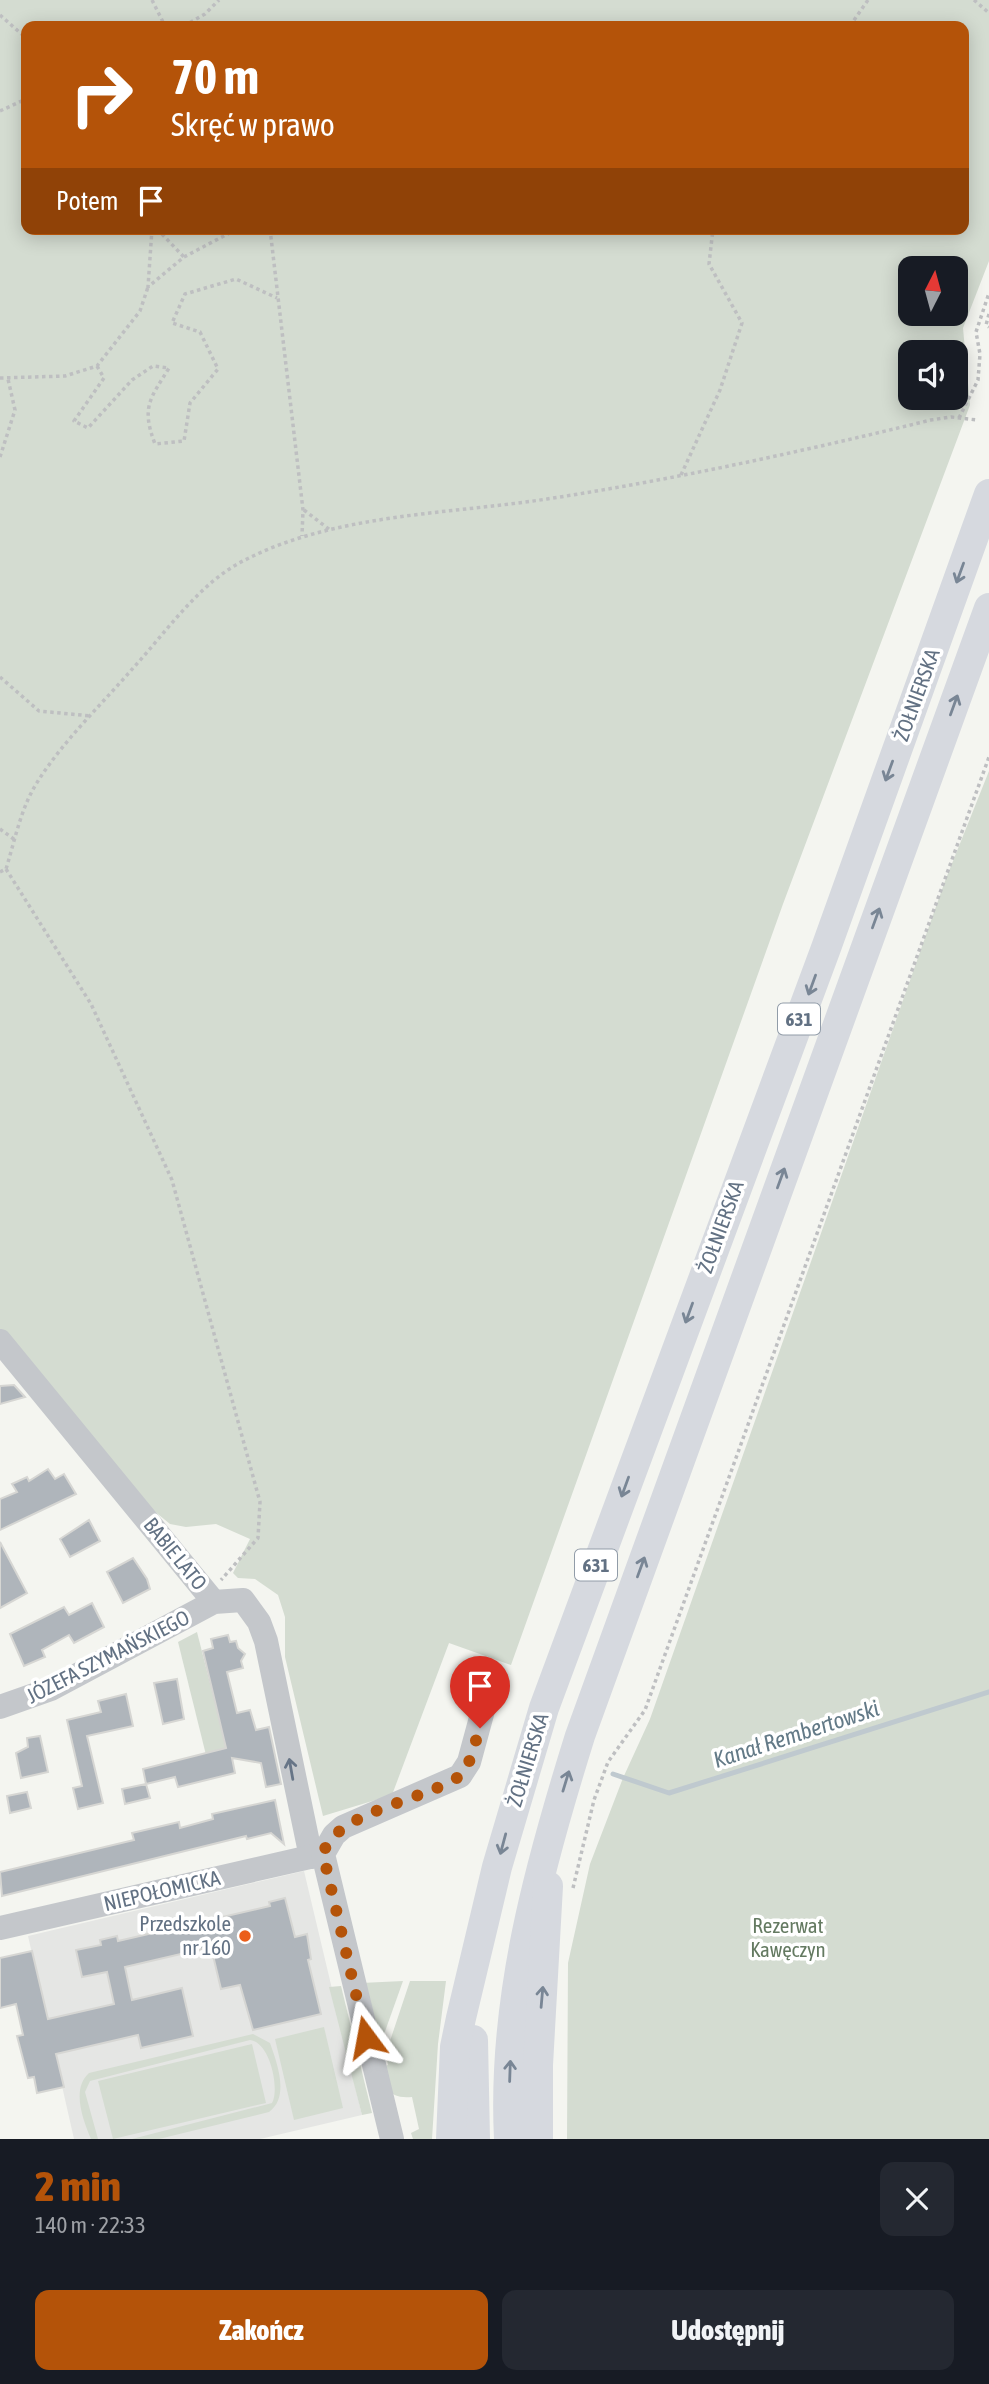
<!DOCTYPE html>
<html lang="pl">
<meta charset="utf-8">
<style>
body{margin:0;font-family:"Asap Condensed",sans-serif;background:#242831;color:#f1f3f6;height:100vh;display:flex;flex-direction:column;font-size:26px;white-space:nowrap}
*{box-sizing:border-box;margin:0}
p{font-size:23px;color:#9ea1a6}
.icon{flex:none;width:38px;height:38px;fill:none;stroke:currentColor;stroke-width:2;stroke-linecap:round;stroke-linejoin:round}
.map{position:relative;height:2139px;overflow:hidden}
.drawer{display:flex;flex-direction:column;background:#171b24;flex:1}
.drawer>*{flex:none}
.top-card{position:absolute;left:21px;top:21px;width:948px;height:214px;border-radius:14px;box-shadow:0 4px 18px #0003;background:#b45309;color:#fff;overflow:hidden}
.needle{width:46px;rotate:6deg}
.tools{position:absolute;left:898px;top:256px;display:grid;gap:14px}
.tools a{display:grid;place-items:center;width:70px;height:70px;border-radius:14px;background:#171b24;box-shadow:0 4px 18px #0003;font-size:35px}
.pin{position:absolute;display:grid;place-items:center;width:60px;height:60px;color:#fff;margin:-72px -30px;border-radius:50% 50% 50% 0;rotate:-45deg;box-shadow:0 0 7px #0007}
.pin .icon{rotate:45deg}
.me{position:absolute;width:77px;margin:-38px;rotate:347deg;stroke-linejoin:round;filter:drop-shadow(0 0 5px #0008)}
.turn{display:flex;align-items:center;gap:24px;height:147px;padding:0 35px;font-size:32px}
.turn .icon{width:91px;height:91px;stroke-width:2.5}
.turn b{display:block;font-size:49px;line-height:60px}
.then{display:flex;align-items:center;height:66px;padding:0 35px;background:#0003;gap:14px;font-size:26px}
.round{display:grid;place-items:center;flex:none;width:74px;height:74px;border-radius:14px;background:#242831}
.overview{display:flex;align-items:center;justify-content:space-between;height:119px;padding:0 35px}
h1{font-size:42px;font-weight:800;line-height:52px;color:#b45309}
.primary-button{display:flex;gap:14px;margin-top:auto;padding:14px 35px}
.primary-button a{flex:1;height:80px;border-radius:14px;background:#b45309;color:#fff;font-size:28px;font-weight:800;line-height:80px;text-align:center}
.primary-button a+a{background:#242831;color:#f1f3f6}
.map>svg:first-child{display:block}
.built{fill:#e5e6e4}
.green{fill:#d4dcd1;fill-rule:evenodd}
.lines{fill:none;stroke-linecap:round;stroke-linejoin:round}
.stream{stroke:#bfc9cf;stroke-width:5}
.building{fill:#afb5bb;stroke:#d6d6d3;stroke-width:2}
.path{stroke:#bebfc1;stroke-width:3.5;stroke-dasharray:3.5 3.5;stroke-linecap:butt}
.minor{stroke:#c4c7cb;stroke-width:24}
.major{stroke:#d6d9df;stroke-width:30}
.oneway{stroke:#798695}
.oneway2{stroke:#677587}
.route{stroke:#b45309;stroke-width:12;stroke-dasharray:0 21.6}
.poi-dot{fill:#eb5e1a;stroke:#fff;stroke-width:2.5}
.labels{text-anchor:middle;stroke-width:7;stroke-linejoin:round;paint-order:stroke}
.shield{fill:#fff;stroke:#919ca8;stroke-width:2}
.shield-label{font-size:19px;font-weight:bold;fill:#627183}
.street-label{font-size:21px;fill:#627183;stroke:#fff}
.poi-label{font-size:21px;fill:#627183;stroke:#fff;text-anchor:end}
.park-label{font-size:21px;fill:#647a61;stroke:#fff}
.water-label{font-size:23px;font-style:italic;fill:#637a87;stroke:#fff}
</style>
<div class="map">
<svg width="989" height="2139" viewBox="0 0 989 2139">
<rect width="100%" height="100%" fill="#f4f5f0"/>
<polygon class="built" points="304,1871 362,2115 260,2139 74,2139 28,1936"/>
<g class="green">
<path d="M 0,0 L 989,0 L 989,261 L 963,328 L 970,405 L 783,904 L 511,1665 L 449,1643 L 392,1795 L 323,1816 L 285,1657 L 285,1617 L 278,1595 L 255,1579 L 238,1578 L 233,1573 L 250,1539 L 216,1524 L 186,1527 L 170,1524 L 148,1506 L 0,1334 ZM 26,26 L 964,26 L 964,229 L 26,229 ZM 910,268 L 956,268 L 956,313 L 910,313 ZM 910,352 L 956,352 L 956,397 L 910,397 Z"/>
<polygon points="989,771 989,2139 567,2139 568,1963 590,1864 623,1778 650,1719 945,881"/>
<polygon points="197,1632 227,1750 206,1755 178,1642"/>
<polygon points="403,1981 377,2054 361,1983"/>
<path d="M 410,1981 L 446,1981 L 438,2044 L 432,2139 L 413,2139 L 411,2133 L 419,2129 L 412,2097 C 387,2099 389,2088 380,2068 L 388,2065 L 386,2053 Z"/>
<polygon points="341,1986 372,2113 362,2115 329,1987"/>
<polygon points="324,2027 343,2108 294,2120 275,2039"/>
<path d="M 253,2034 L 270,2043 C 277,2063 290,2097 269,2112 L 159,2139 L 132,2139 L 272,2103 C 280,2089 270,2042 250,2040 L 90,2081 L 85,2092 L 98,2139 L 91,2139 C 83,2120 71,2089 89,2073 Z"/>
<polygon points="252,2044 266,2103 113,2139 98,2081"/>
</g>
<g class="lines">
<polyline class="stream" points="613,1774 669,1793 989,1692"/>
</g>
<g class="building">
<polygon points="14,1385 25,1397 0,1404 0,1386"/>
<polygon points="48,1469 55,1479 64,1474 76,1494 0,1530 0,1499 17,1492 12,1484 27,1477 29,1481"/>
<polygon points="89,1520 100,1541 70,1557 60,1539"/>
<polygon points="0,1542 27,1593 0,1608"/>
<polygon points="133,1558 147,1579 150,1589 123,1603 107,1572"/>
<polygon points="92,1603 104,1627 74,1643 69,1635 42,1650 45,1657 24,1666 10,1634 64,1607 69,1615"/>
<polygon points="228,1635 230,1642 236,1641 238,1648 245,1654 241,1661 243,1668 227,1672 237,1713 250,1710 256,1730 269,1727 281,1784 266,1787 261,1763 232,1758 235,1773 178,1787 175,1777 146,1784 150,1798 125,1804 122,1789 146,1784 143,1769 226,1748 203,1651 213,1648 211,1639"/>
<polygon points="177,1679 184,1719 163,1724 154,1683"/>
<polygon points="126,1694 133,1726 87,1736 103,1803 78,1809 73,1788 82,1786 67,1720 101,1712 98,1701"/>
<polygon points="40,1736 48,1772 21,1778 16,1753 28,1747 27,1738"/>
<polygon points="27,1792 31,1808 10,1813 7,1796"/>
<polygon points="275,1800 284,1844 271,1833 247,1839 246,1836 2,1896 0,1872 134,1840 132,1833 179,1822 180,1828 213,1819 212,1814"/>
<polygon points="285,1898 295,1937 307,1934 311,1959 308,1960 321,2014 253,2030 240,1985 221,1989 211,1947 125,1967 132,2000 182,1988 193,2036 141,2048 138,2035 56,2054 64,2087 37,2093 34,2077 28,2078 17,2036 23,2035 16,2004 0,2008 0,1958 32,1951 48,2019 114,2004 107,1972 82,1977 76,1950 101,1945 100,1940 117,1936 118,1941 270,1906 269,1902"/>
</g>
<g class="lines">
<g class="path">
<polyline points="152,0 165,26"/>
<polyline points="974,0 989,13"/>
<polyline points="0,15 26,38"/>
<polyline points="184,26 205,14 219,0"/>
<polyline points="850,26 868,0"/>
<polyline points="0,111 26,99"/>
<polyline points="152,229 148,287 184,257 237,229"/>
<polyline points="157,229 184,257"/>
<polyline points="270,229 303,510 302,536"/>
<polyline points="989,314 986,325 989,327"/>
<path d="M 97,366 L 104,378 L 74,421 L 88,428 L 132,380 L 153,366 L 169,368 C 150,399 141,407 155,444 L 184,441 L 190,403 L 218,369 L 200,332 L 172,323 L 185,294 L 236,279 L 277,298"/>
<polyline points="0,378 65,376 97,366 140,311 148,287"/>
<polyline points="959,418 978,380 980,354 976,332 989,293"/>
<polyline points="0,457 15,410 8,379"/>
<polyline points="681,475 720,390 742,323 709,264 713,229"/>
<polyline points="304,510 330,530"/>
<polyline points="0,677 39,711 91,716"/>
<polyline points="0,829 15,840"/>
<polyline points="6,869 91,1004 172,1180 260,1502 258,1538 221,1580"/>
<path d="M 0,872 L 6,869 C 15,840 21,807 38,781 C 64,740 102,704 134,667 C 167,631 200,582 245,560 C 334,514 449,514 547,499 C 677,479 804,451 931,420 L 951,417 L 977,420"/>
<polyline points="573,1888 594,1800 608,1762 645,1710 989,757"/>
</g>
<g class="minor">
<polyline points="0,1341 214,1602"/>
<polyline points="0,1707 51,1689 214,1602 243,1600 259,1622 266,1641 311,1857"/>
<polyline points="0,1928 323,1854"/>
<polyline points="392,2139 323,1854 334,1835 343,1827 460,1776 469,1762 485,1703"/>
</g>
<g class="major">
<polyline points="473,2040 475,2139"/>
<polyline points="451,2139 455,2047 461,2018 497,1867 544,1708 826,948 989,494"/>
<path d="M 509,2139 C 502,2000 539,1867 580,1736 L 989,608"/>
<polyline points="538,2139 538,2065 548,1886"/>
</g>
</g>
<defs><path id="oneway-shaft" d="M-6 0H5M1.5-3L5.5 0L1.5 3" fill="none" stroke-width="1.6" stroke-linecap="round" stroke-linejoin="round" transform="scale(1.75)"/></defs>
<g class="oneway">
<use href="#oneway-shaft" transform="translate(960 573) rotate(110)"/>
<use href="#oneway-shaft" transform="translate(954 705) rotate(-70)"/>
<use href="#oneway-shaft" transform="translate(889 771) rotate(110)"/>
<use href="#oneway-shaft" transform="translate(876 918) rotate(-70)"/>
<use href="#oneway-shaft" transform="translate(812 985) rotate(110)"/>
<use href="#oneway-shaft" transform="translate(781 1178) rotate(-70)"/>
<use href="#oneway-shaft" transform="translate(689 1313) rotate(110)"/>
<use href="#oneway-shaft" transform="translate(625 1487) rotate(110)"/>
<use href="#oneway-shaft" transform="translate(641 1567) rotate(-70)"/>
<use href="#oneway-shaft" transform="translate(566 1781) rotate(-73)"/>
<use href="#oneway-shaft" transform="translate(503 1844) rotate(105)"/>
<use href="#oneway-shaft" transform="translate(542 1997) rotate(-85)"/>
<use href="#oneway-shaft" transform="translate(510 2071) rotate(-88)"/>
</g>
<use class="oneway2" href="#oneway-shaft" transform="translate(291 1769) rotate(-100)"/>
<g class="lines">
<path class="route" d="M 366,2037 L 323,1854 C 335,1812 425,1800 460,1776 L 469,1762 L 480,1728"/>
</g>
<circle class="poi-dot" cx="245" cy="1936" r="7"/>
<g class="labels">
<g class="shield">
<rect x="778" y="1003.5" width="42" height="31" rx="5"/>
<rect x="575" y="1549.5" width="42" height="31" rx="5"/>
</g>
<g class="shield-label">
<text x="799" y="1026">631</text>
<text x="596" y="1572">631</text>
</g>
<g class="street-label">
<text transform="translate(917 695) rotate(-70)" y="7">ŻOŁNIERSKA</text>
<text transform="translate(721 1227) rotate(-70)" y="7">ŻOŁNIERSKA</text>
<text transform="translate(175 1554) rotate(51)" y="7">BABIE LATO</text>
<text transform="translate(108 1657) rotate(-27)" y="7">JÓZEFA SZYMAŃSKIEGO</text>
<text transform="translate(528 1760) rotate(-73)" y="7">ŻOŁNIERSKA</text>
<text transform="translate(162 1891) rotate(-13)" y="7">NIEPOŁOMICKA</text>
</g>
<g class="poi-label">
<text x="231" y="1931">Przedszkole<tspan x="231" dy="24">nr 160</tspan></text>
</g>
<g class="park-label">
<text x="788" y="1933">Rezerwat<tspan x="788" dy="24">Kawęczyn</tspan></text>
</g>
<g class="water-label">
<text transform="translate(796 1734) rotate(-18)" y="8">Kanał Rembertowski</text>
</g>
</g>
</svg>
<div class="tools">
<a><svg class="needle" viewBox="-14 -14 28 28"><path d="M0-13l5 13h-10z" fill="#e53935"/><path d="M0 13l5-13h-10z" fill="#9ea1a6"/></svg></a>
<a><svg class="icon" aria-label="sound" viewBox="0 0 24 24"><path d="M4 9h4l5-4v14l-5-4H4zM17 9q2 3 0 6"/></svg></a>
</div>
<div class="pin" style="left:480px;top:1728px;background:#d93025"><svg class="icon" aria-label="arrive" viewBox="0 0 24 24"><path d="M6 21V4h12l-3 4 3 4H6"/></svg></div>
<svg class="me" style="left:366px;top:2037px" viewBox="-20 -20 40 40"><path d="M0-17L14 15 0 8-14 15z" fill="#b45309" stroke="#fff" stroke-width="4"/></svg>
<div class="top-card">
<div class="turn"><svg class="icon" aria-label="right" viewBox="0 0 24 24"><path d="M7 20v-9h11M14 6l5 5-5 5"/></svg><div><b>70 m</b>Skręć w prawo</div></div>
<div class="then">Potem<svg class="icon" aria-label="arrive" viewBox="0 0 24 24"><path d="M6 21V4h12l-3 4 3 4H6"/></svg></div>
</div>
</div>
<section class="drawer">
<div class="overview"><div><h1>2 min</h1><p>140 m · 22:33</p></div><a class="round"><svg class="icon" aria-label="close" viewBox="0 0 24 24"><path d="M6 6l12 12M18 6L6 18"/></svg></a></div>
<div class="primary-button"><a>Zakończ</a><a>Udostępnij</a></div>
</section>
